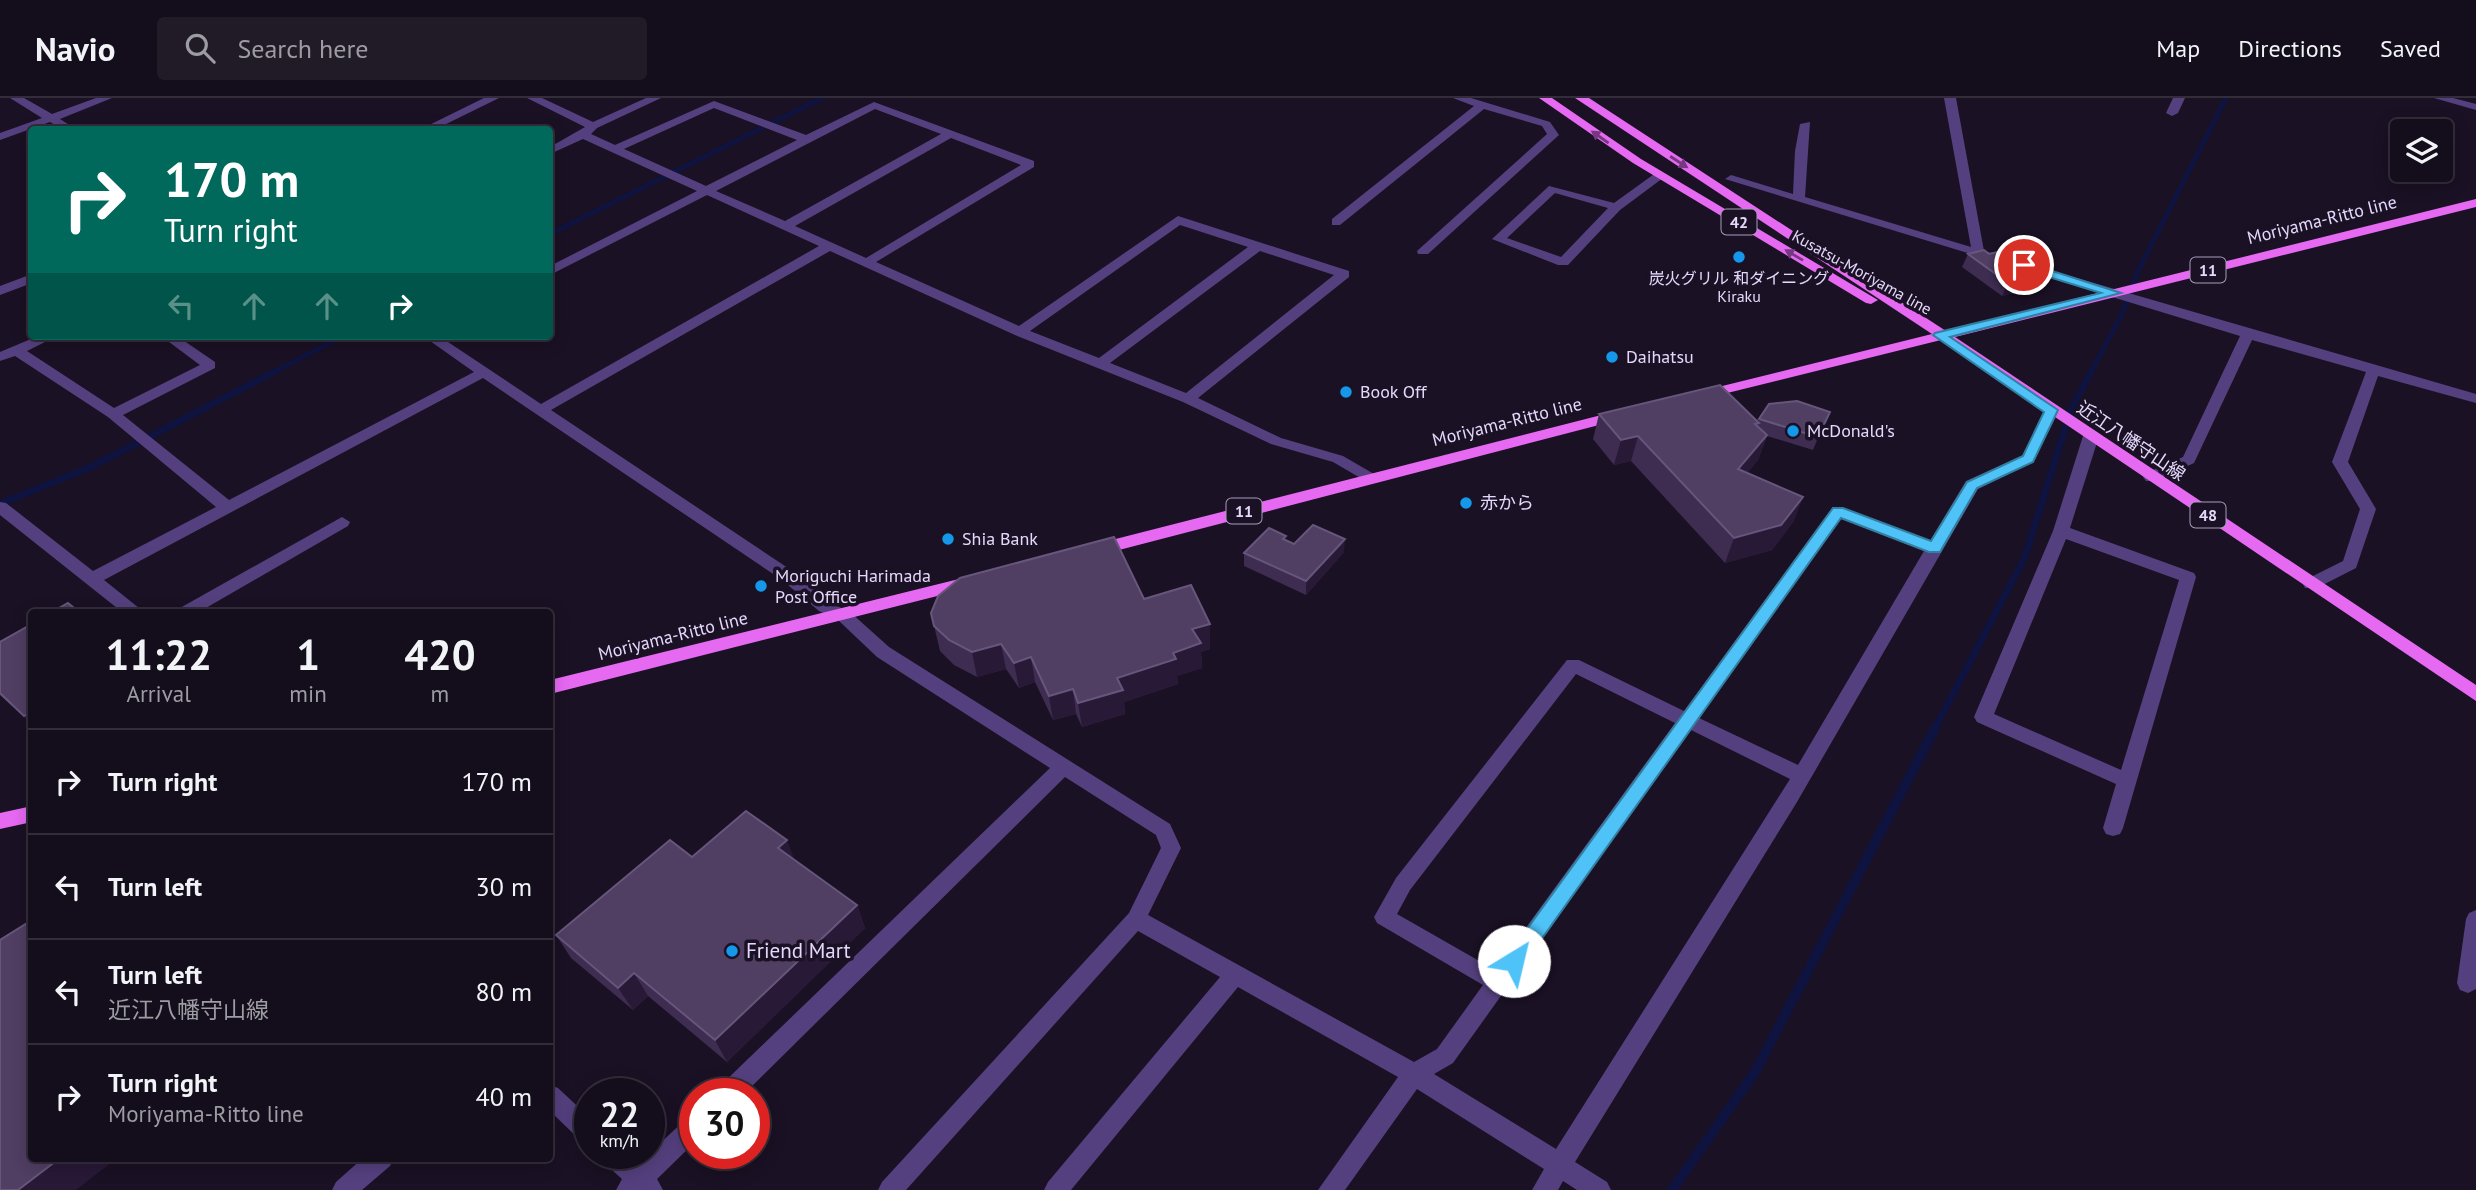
<!DOCTYPE html>
<meta charset="utf-8">
<style>
body{margin:0;font-family:"PT Sans","Noto Sans JP",sans-serif;background:#211b28;color:#f1f3f6;height:100vh;display:flex;flex-direction:column;font-size:26px;white-space:nowrap}
*{box-sizing:border-box;margin:0}
p{font-size:23px;color:#9d9ca3}
.icon{flex:none;width:38px;height:38px;fill:none;stroke:currentColor;stroke-width:2;stroke-linecap:round;stroke-linejoin:round}
.map{position:relative;flex:1;overflow:hidden}
.side{position:absolute;left:28px;top:511px;width:525px;height:553px;display:flex;flex-direction:column;background:#140d1b;border-radius:7px;box-shadow:0 4px 18px #0003,0 0 0 2px #332d3a}
.side>*{flex:none}
.top-card{position:absolute;left:28px;top:28px;width:525px;height:214px;border-radius:7px;box-shadow:0 4px 18px #0003,0 0 0 2px #332d3a;background:#00695c;color:#fff;overflow:hidden}
.controls{position:absolute;left:2390px;top:21px;display:grid;gap:14px}
.controls a{display:grid;place-items:center;width:63px;height:63px;border-radius:7px;background:#140d1b;box-shadow:0 4px 18px #0003,0 0 0 2px #332d3a;font-size:35px}
.speed{position:absolute;left:574px;top:980px;display:flex;gap:14px;font-size:35px;font-weight:700;text-align:center}
.speed>*{display:grid;place-content:center;width:91px;height:91px;border-radius:50%;background:#140d1b;box-shadow:0 4px 18px #0003,0 0 0 2px #332d3a;line-height:1}
.speed small{font-size:18px;font-weight:400}
.speed .limit{border:10px solid #d22;background:#fff;color:#111}
.pin{position:absolute;display:grid;place-items:center;width:60px;height:60px;color:#fff;margin:-30px;border:4px solid #fff;border-radius:50%;box-shadow:0 2px 7px #0007}
.me{position:absolute;width:77px;margin:-38px;rotate:36deg;stroke-linejoin:round;filter:drop-shadow(0 0 5px #0008)}
.turn{display:flex;align-items:center;gap:24px;height:147px;padding:0 21px;font-size:32px}
.turn .icon{width:91px;height:91px;stroke-width:2.5}
.turn b{display:block;font-size:49px;line-height:60px}
.lanes{display:flex;align-items:center;height:66px;padding:0 21px;background:#0003;justify-content:center;gap:35px;direction:ltr}
.lanes .off{opacity:.35}
.eta{display:flex;justify-content:space-evenly;align-items:center;height:119px;text-align:center}
.eta b{font-size:42px;font-weight:700;line-height:49px}
ul{padding:0;list-style:none}
li{display:flex;align-items:center;gap:21px;height:105px;padding:0 21px;border-top:2px solid #332d3a}
li div{flex:1}
li b{display:block;font-size:26px}
li em{font-style:normal}
header{display:flex;align-items:center;gap:42px;box-sizing:border-box;height:98px;padding:0 35px;background:#140d1b;border-bottom:2px solid #332d3a}
header strong{font-size:33px}
nav{display:flex;gap:38px;margin-inline-start:auto;font-size:24px}
.search{width:490px;height:63px;background:#211b28;display:flex;align-items:center;gap:18px;box-sizing:border-box;padding:0 24px;border-radius:7px;color:#9d9ca3;font-size:26px}
.map>svg:first-child{display:block}
.lines{fill:none;stroke-linecap:round;stroke-linejoin:round}
.stream-far2{stroke:#0f1340;stroke-width:5}
.stream-far1{stroke:#0f1340;stroke-width:7}
.stream{stroke:#0f1340;stroke-width:10}
.minor{fill:#55407f;fill-rule:evenodd}
.major{fill:#e669f2;fill-rule:evenodd}
.wall{fill:#3e2c51}
.shaded-wall{fill:#281937}
.building{fill:#503e63;stroke:#67567b;stroke-width:2}
.oneway{fill:#763981}
.route{fill:#4fc3f7;stroke:#337fa1;stroke-width:2}
.poi-dot{fill:#1598ea;stroke:#1a1124;stroke-width:2.5}
.labels{text-anchor:middle;stroke-width:7;stroke-linejoin:round;paint-order:stroke}
.shield{fill:#1a1124;stroke:#a99cbb;stroke-width:2}
.shield-label{font-size:16px;font-weight:bold;fill:#e6d8fc}
.far-street-label{font-size:16px;fill:#e6d8fc;stroke:#1a1124}
.far-poi-label{font-size:16px;fill:#e6d8fc;stroke:#1a1124}
.street-label{font-size:18px;fill:#e6d8fc;stroke:#1a1124}
.poi-label{font-size:18px;fill:#e6d8fc;stroke:#1a1124;text-anchor:start}
.near-poi-label{font-size:21px;fill:#e6d8fc;stroke:#1a1124;text-anchor:start}
</style>
<header>
<strong>Navio</strong>
<div class="search"><svg class="icon" aria-label="search" viewBox="0 0 24 24"><circle cx="10" cy="10" r="6"/><path d="M15 15l6 6"/></svg>Search here</div>
<nav><a>Map</a><a>Directions</a><a>Saved</a></nav>
</header>
<div class="map">
<svg width="2476" height="1092" viewBox="0 0 2476 1092">
<rect width="100%" height="100%" fill="#1a1124"/>
<g class="lines">
<g class="stream-far2">
<polyline points="550,136 822,0"/>
<polyline points="270,276 343,238"/>
<polyline points="2090,276 2122,216 2138,173 2226,0"/>
</g>
<g class="stream-far1">
<polyline points="0,406 93,368 274,274"/>
<polyline points="1934,632 2024,461 2071,312 2091,274"/>
</g>
<polyline class="stream" points="1672,1092 1755,974 1935,630"/>
<g class="minor">
<polygon points="10,0 24,0 52,16 96,0 112,0 60,21 77,32 63,32 50,24 0,42 0,35 42,20"/>
<polygon points="484,0 499,0 434,32 419,32"/>
<path d="M 527,0 L 542,0 L 593,24 L 646,0 L 661,0 L 597,30 L 591,36 L 615,47 L 714,3 L 806,37 L 874,4 L 1034,63 L 1034,69 L 876,164 L 1019,228 L 1178,118 L 1349,173 L 1349,179 L 1198,300 L 1281,340 L 1343,358 L 1374,376 L 1377,380 L 1374,384 L 1369,385 L 1333,364 L 1271,346 L 1183,304 L 1015,237 L 830,153 L 551,312 L 794,474 L 831,505 L 850,514 L 889,549 L 1170,726 L 1181,750 L 1148,817 L 1414,964 L 1437,951 L 1483,887 L 1377,825 L 1374,819 L 1396,780 L 1567,562 L 1579,562 L 1684,613 L 1832,410 L 1844,410 L 1930,443 L 1966,383 L 2022,358 L 2047,309 L 2052,307 L 2059,312 L 2033,364 L 1978,391 L 1797,704 L 1575,1064 L 1607,1084 L 1611,1092 L 1577,1092 L 1563,1083 L 1558,1092 L 1532,1092 L 1544,1071 L 1417,991 L 1345,1092 L 1318,1092 L 1398,979 L 1238,889 L 1071,1092 L 1044,1092 L 1048,1084 L 1220,879 L 1138,833 L 906,1092 L 878,1092 L 882,1084 L 1129,815 L 1161,750 L 1156,737 L 1065,679 L 744,996 L 717,996 L 720,988 L 1050,670 L 877,559 L 838,522 L 819,513 L 782,482 L 483,280 L 104,482 L 139,510 L 141,514 L 122,514 L 0,417 L 0,404 L 6,405 L 93,473 L 216,409 L 108,319 L 15,258 L 0,263 L 0,254 L 38,238 L 57,238 L 27,253 L 114,310 L 200,267 L 161,238 L 177,238 L 215,264 L 215,270 L 123,317 L 229,402 L 474,274 L 423,238 L 439,238 L 541,306 L 819,148 L 707,97 L 550,177 L 550,168 L 697,93 L 583,41 L 550,56 L 550,49 L 585,29 ZM 714,10 L 797,42 L 706,88 L 624,51 ZM 875,11 L 941,36 L 785,123 L 716,93 ZM 951,40 L 1021,67 L 866,160 L 795,128 ZM 1180,127 L 1248,149 L 1099,260 L 1030,233 ZM 1260,153 L 1334,177 L 1186,295 L 1110,265 ZM 1841,421 L 1924,453 L 1798,667 L 1699,620 ZM 1576,576 L 1675,625 L 1495,872 L 1397,816 L 1410,792 ZM 1691,632 L 1790,681 L 1556,1051 L 1434,976 L 1453,965 Z"/>
<polygon points="1453,0 1471,0 1550,24 1559,37 1428,156 1418,156 1417,153 1547,36 1542,28 1484,11 1340,127 1332,127 1332,121 1474,8"/>
<polygon points="1944,0 1956,0 1984,153 2476,296 2476,305 2378,278 2348,364 2376,411 2356,470 2317,490 2305,490 2303,486 2305,482 2343,463 2360,411 2332,364 2366,274 2252,242 2194,365 2156,383 2146,383 2143,379 2146,375 2183,359 2240,238 1725,81 1731,77 1793,96 1795,53 1800,26 1810,24 1805,99 1971,149"/>
<polygon points="2173,0 2185,0 2178,15 2172,18 2166,15"/>
<polygon points="2434,0 2453,0 2476,6 2476,12"/>
<path d="M 1657,74 L 1667,77 L 1620,112 L 1568,167 L 1558,167 L 1492,141 L 1549,88 L 1614,105 ZM 1555,95 L 1608,110 L 1561,159 L 1507,140 Z"/>
<polygon points="32,176 32,185 0,197 0,188"/>
<path d="M 2091,333 L 2099,338 L 2070,430 L 2194,475 L 2196,479 L 2123,730 L 2120,736 L 2113,738 L 2106,736 L 2103,730 L 2116,686 L 1977,624 L 1974,619 L 2053,433 L 2083,338 ZM 2066,441 L 2179,482 L 2121,672 L 1994,616 Z"/>
<polygon points="342,419 350,424 348,428 199,514 178,514 180,510"/>
<polygon points="2476,812 2476,891 2468,895 2460,892 2457,885 2466,821 2469,815"/>
<polygon points="550,987 558,990 590,1020 590,1047 582,1044 550,1013"/>
<polygon points="695,1017 695,1044 657,1081 663,1092 616,1092 622,1081 602,1063 598,1055 628,1055 639,1065 687,1020"/>
<polygon points="363,1060 394,1060 390,1068 362,1092 332,1092 336,1084"/>
</g>
<g class="major">
<polygon points="1539,0 1552,0 1641,61 1878,202 1871,206 1866,205 1633,65"/>
<polygon points="1575,0 1589,0 1946,233 2476,101 2476,109 1955,239 2476,587 2476,603 1941,242 1703,301 1698,300 1696,297 1698,294 1932,236"/>
<polygon points="1621,312 1628,317 1626,320 1096,458 1088,452 1096,446"/>
<polygon points="967,479 973,481 975,485 973,489 550,596 550,582"/>
<polygon points="32,708 32,724 0,731 0,715"/>
</g>
</g>
<g class="wall">
<polygon points="1968,156 1989,156 2040,177 2034,190 2002,198 1962,169"/>
<polygon points="1830,314 1813,352 1767,338 1758,362 1747,375 1803,399 1793,424 1772,452 1725,465 1631,363 1614,367 1593,341 1599,316 1758,324 1759,321"/>
<polygon points="1286,443 1294,446 1344,454 1306,497 1244,468 1244,455"/>
<polygon points="1144,501 1210,526 1210,551 1201,554 1202,570 1177,578 1178,586 1124,604 1125,616 1082,629 1076,616 1053,622 1035,584 1019,590 1006,571 977,579 954,567 940,553 931,515"/>
<polygon points="32,526 32,626 0,597 0,544"/>
<polygon points="692,759 795,763 857,807 865,830 727,964 648,898 633,912 571,860 556,837"/>
</g>
<g class="shaded-wall">
<polygon points="2040,177 2034,190 2002,198 2008,185"/>
<polygon points="1830,314 1825,327 1813,352 1818,339"/>
<polygon points="1767,337 1758,362 1730,396 1738,371"/>
<polygon points="1638,338 1631,363 1614,367 1621,342"/>
<polygon points="1803,399 1793,424 1772,452 1725,465 1734,440"/>
<polygon points="1345,441 1344,454 1306,497 1306,483"/>
<polygon points="1210,526 1210,551 1201,554 1202,570 1177,578 1178,586 1124,604 1125,616 1082,629 1078,605 1117,580 1173,555 1192,531"/>
<polygon points="1001,546 1006,571 977,579 972,554"/>
<polygon points="1031,559 1035,584 1019,590 1014,565"/>
<polygon points="1073,591 1076,616 1053,622 1049,598"/>
<polygon points="32,613 32,625 24,618"/>
<polygon points="787,742 796,766 778,750"/>
<polygon points="857,807 865,830 727,964 715,942"/>
<polygon points="634,875 648,898 633,912 618,890"/>
<polygon points="60,1060 117,1060 76,1092 18,1092"/>
</g>
<g class="building">
<polygon points="1984,152 1989,156 1997,154 2017,167 2023,166 2040,177 2008,185 1968,156"/>
<polygon points="1720,287 1759,325 1755,326 1767,337 1738,371 1803,399 1781,427 1734,440 1638,338 1621,342 1599,316"/>
<polygon points="1797,303 1830,314 1818,339 1759,321 1769,306"/>
<polygon points="1313,427 1345,441 1306,483 1244,455 1269,430 1286,438 1283,441 1294,446"/>
<polygon points="1114,439 1144,501 1191,487 1210,526 1192,531 1201,545 1173,555 1176,561 1117,580 1123,592 1078,605 1073,591 1049,598 1031,559 1014,565 1001,546 972,554 949,542 934,528 931,515 938,498 960,480"/>
<polygon points="68,505 79,514 52,514"/>
<polygon points="32,526 32,613 24,618 0,595 0,544"/>
<polygon points="746,713 787,742 778,750 857,807 715,942 634,875 618,890 556,837 670,742 692,759"/>
<polygon points="32,822 32,1060 60,1060 18,1092 0,1092 0,842"/>
</g>
<defs><path id="oneway-solid" d="M-6-.8H1V-3.2L6.5 0L1 3.2V.8H-6Z" transform="scale(1.75)"/></defs>
<g class="oneway">
<use href="#oneway-solid" transform="translate(1600 39) rotate(-145)"/>
<use href="#oneway-solid" transform="translate(1679 64) rotate(33)"/>
<use href="#oneway-solid" transform="translate(1794 157) rotate(-149)"/>
</g>
<polygon class="route" points="2024,164 2121,195 1950,239 2058,312 2033,364 1977,390 1940,454 1929,454 1841,420 1521,870 1514,872 1508,870 1505,863 1508,857 1833,410 1843,410 1931,443 1967,384 2023,358 2044,314 1933,237 1935,235 2101,195 2020,170 2020,165"/>
<g class="poi-dot">
<circle cx="1739" cy="159" r="7"/>
<circle cx="1612" cy="259" r="7"/>
<circle cx="1346" cy="294" r="7"/>
<circle cx="1793" cy="333" r="7"/>
<circle cx="1466" cy="405" r="7"/>
<circle cx="948" cy="441" r="7"/>
<circle cx="761" cy="488" r="7"/>
<circle cx="732" cy="853" r="7"/>
</g>
<g class="labels">
<g class="shield">
<rect x="1721.5" y="111.5" width="35" height="25" rx="5"/>
<rect x="2190.5" y="159.5" width="35" height="25" rx="5"/>
<rect x="1226.5" y="400.5" width="35" height="25" rx="5"/>
<rect x="2190.5" y="404.5" width="35" height="25" rx="5"/>
</g>
<g class="shield-label">
<text x="1739" y="130">42</text>
<text x="2208" y="178">11</text>
<text x="1244" y="419">11</text>
<text x="2208" y="423">48</text>
</g>
<g class="far-street-label">
<text transform="translate(1862 174) rotate(29)" y="6">Kusatsu-Moriyama line</text>
</g>
<g class="far-poi-label">
<text x="1739" y="186">炭火グリル 和ダイニング<tspan x="1739" dy="18">Kiraku</tspan></text>
</g>
<g class="street-label">
<text transform="translate(2322 122) rotate(-14)" y="6">Moriyama-Ritto line</text>
<text transform="translate(1507 324) rotate(-14)" y="6">Moriyama-Ritto line</text>
<text transform="translate(2131 343) rotate(34)" y="6">近江八幡守山線</text>
<text transform="translate(673 538) rotate(-14)" y="6">Moriyama-Ritto line</text>
</g>
<g class="poi-label">
<text x="1626" y="265">Daihatsu</text>
<text x="1360" y="300">Book Off</text>
<text x="1807" y="339">McDonald's</text>
<text x="1480" y="411">赤から</text>
<text x="962" y="447">Shia Bank</text>
<text x="775" y="484">Moriguchi Harimada<tspan x="775" dy="21">Post Office</tspan></text>
</g>
<g class="near-poi-label">
<text x="746" y="860">Friend Mart</text>
</g>
</g>
</svg>
<div class="controls">
<a><svg class="icon" aria-label="layers" viewBox="0 0 24 24"><path d="M12 4l9 5-9 5-9-5zM3 14l9 5 9-5"/></svg></a>
</div>
<div class="speed"><div>22<small>km/h</small></div><div class="limit">30</div></div>
<div class="pin" style="left:2024px;top:167px;background:#d93025"><svg class="icon" aria-label="arrive" viewBox="0 0 24 24"><path d="M6 21V4h12l-3 4 3 4H6"/></svg></div>
<svg class="me" style="left:1514px;top:863px" viewBox="-20 -20 40 40"><circle r="19" fill="#fff"/><path d="M0-13L10 11 0 6-10 11z" fill="#4fc3f7"/></svg>
<div class="top-card">
<div class="turn"><svg class="icon" aria-label="right" viewBox="0 0 24 24"><path d="M7 20v-9h11M14 6l5 5-5 5"/></svg><div><b>170 m</b>Turn right</div></div>
<div class="lanes"><svg class="icon off" aria-label="left" viewBox="0 0 24 24"><path d="M17 20v-9H6M10 6l-5 5 5 5"/></svg><svg class="icon off" aria-label="ahead" viewBox="0 0 24 24"><path d="M12 20V5M6 11l6-6 6 6"/></svg><svg class="icon off" aria-label="ahead" viewBox="0 0 24 24"><path d="M12 20V5M6 11l6-6 6 6"/></svg><svg class="icon" aria-label="right" viewBox="0 0 24 24"><path d="M7 20v-9h11M14 6l5 5-5 5"/></svg></div>
</div>
<section class="side">
<div class="eta">
<div><b>11:22</b><p>Arrival</p></div>
<div><b>1</b><p>min</p></div>
<div><b>420</b><p>m</p></div>
</div>
<ul>
<li><svg class="icon" aria-label="right" viewBox="0 0 24 24"><path d="M7 20v-9h11M14 6l5 5-5 5"/></svg><div><b>Turn right</b></div><em>170 m</em></li>
<li><svg class="icon" aria-label="left" viewBox="0 0 24 24"><path d="M17 20v-9H6M10 6l-5 5 5 5"/></svg><div><b>Turn left</b></div><em>30 m</em></li>
<li><svg class="icon" aria-label="left" viewBox="0 0 24 24"><path d="M17 20v-9H6M10 6l-5 5 5 5"/></svg><div><b>Turn left</b><p>近江八幡守山線</p></div><em>80 m</em></li>
<li><svg class="icon" aria-label="right" viewBox="0 0 24 24"><path d="M7 20v-9h11M14 6l5 5-5 5"/></svg><div><b>Turn right</b><p>Moriyama-Ritto line</p></div><em>40 m</em></li>
</ul>
</section>
</div>
